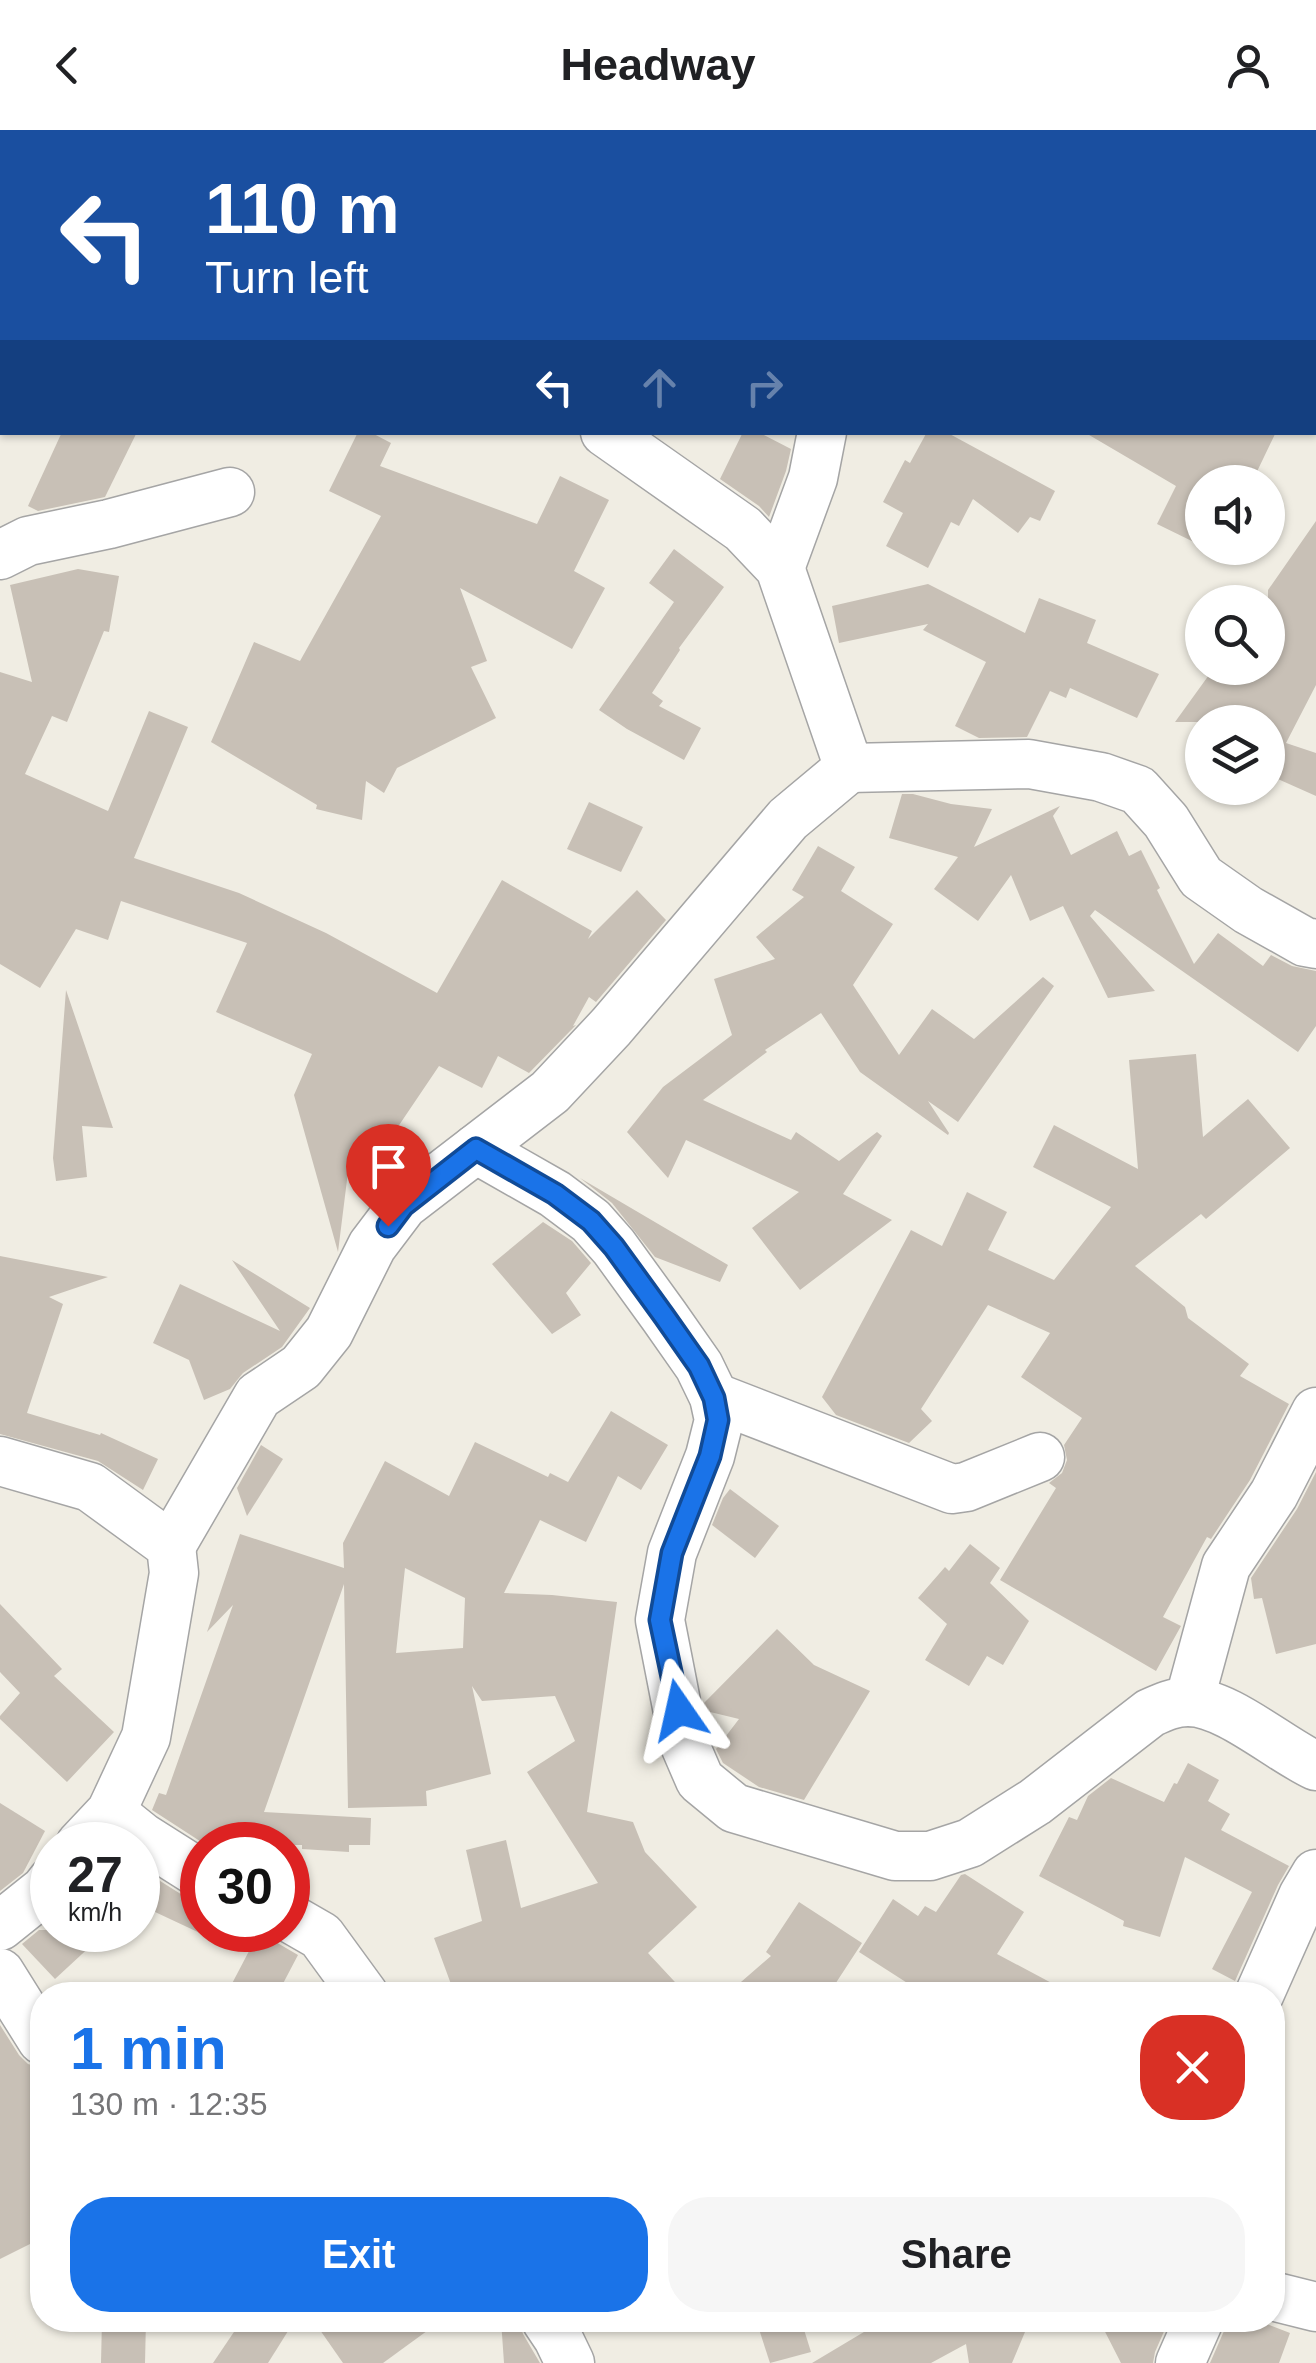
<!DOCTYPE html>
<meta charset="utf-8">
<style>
body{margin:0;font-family:Arial,sans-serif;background:#f6f6f6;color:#202124;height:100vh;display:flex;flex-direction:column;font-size:38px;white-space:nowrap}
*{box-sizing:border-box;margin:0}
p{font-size:32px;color:#757577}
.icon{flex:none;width:55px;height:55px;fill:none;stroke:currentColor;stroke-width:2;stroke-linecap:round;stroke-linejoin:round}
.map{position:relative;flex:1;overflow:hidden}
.sheet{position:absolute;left:30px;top:1852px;width:1255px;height:350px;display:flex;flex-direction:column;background:#fff;border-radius:40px;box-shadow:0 2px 8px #0004}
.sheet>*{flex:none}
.banner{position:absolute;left:0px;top:0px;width:1318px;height:305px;box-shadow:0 2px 8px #0004;background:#1a4fa0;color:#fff;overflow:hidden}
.controls{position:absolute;left:1185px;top:335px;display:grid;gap:20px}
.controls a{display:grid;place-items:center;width:100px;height:100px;border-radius:50%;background:#fff;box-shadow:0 2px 8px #0004;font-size:50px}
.speed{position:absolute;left:30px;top:1692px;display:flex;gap:20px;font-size:50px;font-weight:700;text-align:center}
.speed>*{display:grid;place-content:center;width:130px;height:130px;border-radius:50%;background:#fff;box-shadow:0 2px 8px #0004;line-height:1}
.speed small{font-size:25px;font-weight:400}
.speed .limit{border:15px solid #d22;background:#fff;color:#111}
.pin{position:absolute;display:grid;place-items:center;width:85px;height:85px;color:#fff;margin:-102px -42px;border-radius:50% 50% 50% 0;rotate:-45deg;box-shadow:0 0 10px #0007}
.pin .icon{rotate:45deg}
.me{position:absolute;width:110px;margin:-55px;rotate:349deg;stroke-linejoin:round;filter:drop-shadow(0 0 8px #0008)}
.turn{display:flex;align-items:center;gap:35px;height:210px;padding:0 40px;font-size:45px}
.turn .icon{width:130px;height:130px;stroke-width:2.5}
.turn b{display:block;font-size:70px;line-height:85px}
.lanes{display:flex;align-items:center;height:95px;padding:0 40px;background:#0003;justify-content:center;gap:50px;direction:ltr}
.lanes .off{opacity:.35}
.round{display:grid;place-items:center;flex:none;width:105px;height:105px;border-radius:40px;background:#f6f6f6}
.overview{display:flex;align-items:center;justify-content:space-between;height:170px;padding:0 40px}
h1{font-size:60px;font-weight:700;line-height:75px;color:#1a73e8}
.button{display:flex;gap:20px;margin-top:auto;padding:20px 40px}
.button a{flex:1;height:115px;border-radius:40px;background:#1a73e8;color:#fff;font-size:40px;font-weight:700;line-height:115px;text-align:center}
.button a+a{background:#f6f6f6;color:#202124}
header{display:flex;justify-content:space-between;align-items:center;height:130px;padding:0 40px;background:#fff;font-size:45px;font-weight:700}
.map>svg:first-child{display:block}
.building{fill:#c8c0b6;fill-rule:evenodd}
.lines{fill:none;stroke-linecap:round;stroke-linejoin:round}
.minor-casing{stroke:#a5a5a5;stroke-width:51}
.minor{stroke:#fff;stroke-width:48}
.route-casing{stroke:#114b97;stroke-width:25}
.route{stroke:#1a73e8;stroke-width:18}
</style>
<header><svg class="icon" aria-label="back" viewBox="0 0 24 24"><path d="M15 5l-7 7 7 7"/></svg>Headway<svg class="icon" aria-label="person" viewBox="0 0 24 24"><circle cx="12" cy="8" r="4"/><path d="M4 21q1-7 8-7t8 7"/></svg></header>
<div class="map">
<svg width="1316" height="2233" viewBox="0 0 1316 2233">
<rect width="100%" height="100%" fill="#f0ede3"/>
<g class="building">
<polygon points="62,302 137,302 105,367 38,381 28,376"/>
<polygon points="358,302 370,302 391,313 380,336 537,394 560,346 609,370 574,441 605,458 572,519 460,458 487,531 471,537 496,588 397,638 384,663 366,651 362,690 316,679 317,675 211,612 254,512 300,531 381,386 329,361"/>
<polygon points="743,302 758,302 791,319 786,341 769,387 759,376 720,349"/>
<polygon points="927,302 946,302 1055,361 1040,391 1030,387 1018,403 973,369 959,396 951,392 928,438 886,416 903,383 883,372 905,330 910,333"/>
<polygon points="1084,302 1276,302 1252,352 1202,352 1202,416 1157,394 1176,356"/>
<polygon points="1316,391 1316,555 1286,613 1316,623 1316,666 1269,645 1268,647 1268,592 1175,592 1214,538 1268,538 1268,460"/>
<polygon points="674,419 724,457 679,518 680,520 652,563 663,571 659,576 701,598 684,630 627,599 599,580 674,472 649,453"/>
<polygon points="78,439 119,446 109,502 104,501 67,592 52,586 25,644 108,681 149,581 188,597 134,728 239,763 326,803 437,863 502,750 592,801 588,809 637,760 666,790 596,872 589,867 573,896 576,895 529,943 498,926 482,958 439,936 387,1013 408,1037 386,1054 376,1065 349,1034 338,1122 294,965 312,924 216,882 247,813 121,771 108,810 76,799 40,858 0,834 0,542 32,552 10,455"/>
<polygon points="928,454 1025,503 1039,468 1096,490 1087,513 1159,544 1137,588 1070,558 1066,568 1050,561 1027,607 979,608 955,596 986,532 923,500 928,494 839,513 832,476"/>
<polygon points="902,664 913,664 951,674 992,679 974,717 1060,676 1053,686 1071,725 1117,701 1129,726 1141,720 1160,758 1157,760 1194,834 1218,803 1263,836 1271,825 1292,836 1316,841 1316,896 1298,922 1095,780 1090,786 1155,861 1108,868 1063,776 1030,791 1011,745 978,791 934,759 958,727 889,708"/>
<polygon points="589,672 643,697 621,742 567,719"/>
<polygon points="818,716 855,737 841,761 893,794 853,855 899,925 932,879 974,909 1043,847 1054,856 958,992 928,971 949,1003 948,1005 860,942 821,883 765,920 767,922 703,970 791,1010 796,1002 839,1031 877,1002 882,1006 843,1064 892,1090 800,1160 752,1098 799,1062 686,1010 668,1048 627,1002 663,957 732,905 714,849 775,829 756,807 804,767 792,760"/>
<polygon points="66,860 113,998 82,996 87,1047 56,1051 53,1028"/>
<polygon points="1196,924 1203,1007 1248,969 1290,1018 1206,1089 1201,1084 1135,1136 1185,1177 1188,1188 1249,1234 1240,1246 1289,1274 1250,1350 1211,1409 1207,1407 1163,1487 1181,1496 1156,1541 1000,1450 1056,1358 1049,1353 1062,1343 1067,1330 1064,1315 1082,1288 1021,1247 1050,1203 988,1175 921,1279 932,1291 909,1313 836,1285 822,1267 911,1100 942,1116 967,1062 1007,1082 988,1120 1054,1150 1111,1077 1033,1037 1054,995 1138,1039 1129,930"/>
<polygon points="580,1048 728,1135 720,1152 655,1127 612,1073"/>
<polygon points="543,1092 572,1111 591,1133 566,1163 581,1185 552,1204 492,1134"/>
<polygon points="0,1126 108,1147 49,1167 63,1174 27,1283 100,1305 101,1303 158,1329 143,1360 98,1331 0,1304"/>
<polygon points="232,1130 310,1178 282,1217 243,1243 230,1259 204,1270 189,1230 153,1213 180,1154 280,1201"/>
<path d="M 611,1281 L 668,1315 L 641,1360 L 618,1346 L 586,1412 L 540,1390 L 504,1463 L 552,1465 L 617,1472 L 587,1682 L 633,1692 L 645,1722 L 697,1777 L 648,1823 L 687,1865 L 455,1865 L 434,1808 L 482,1791 L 466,1720 L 506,1710 L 521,1778 L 598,1753 L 527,1642 L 575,1611 L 555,1566 L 482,1571 L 472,1556 L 491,1644 L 426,1661 L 427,1676 L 348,1678 L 344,1454 L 264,1682 L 371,1688 L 370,1715 L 349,1715 L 349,1722 L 302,1719 L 302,1715 L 206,1715 L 152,1680 L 159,1663 L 166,1665 L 233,1475 L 207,1502 L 240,1404 L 344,1438 L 343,1413 L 385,1331 L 449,1366 L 475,1312 L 548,1347 L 550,1343 L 568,1352 ZM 405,1438 L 465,1468 L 463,1518 L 396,1523 Z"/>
<polygon points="261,1315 283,1329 247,1386 237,1358"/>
<polygon points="1316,1342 1316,1514 1276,1524 1262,1468 1254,1469 1251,1448 1297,1379"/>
<polygon points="730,1359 779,1396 755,1428 712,1395 723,1368"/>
<polygon points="970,1414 1000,1438 990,1453 1029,1491 1003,1535 987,1526 969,1556 925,1530 947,1494 918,1468 945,1437 949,1441"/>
<polygon points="0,1474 62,1539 54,1546 114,1602 67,1652 0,1589 0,1586 20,1563 0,1542"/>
<polygon points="777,1499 814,1535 870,1561 804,1670 759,1657 723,1633 716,1619 739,1589 706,1581 704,1573"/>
<polygon points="1188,1633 1219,1650 1208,1671 1230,1684 1221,1700 1289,1736 1278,1755 1235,1851 1212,1839 1252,1762 1185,1727 1160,1807 1123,1796 1124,1791 1039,1746 1069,1687 1077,1690 1088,1666 1111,1648 1164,1672 1174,1653 1177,1654"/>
<polygon points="0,1673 45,1701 23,1743 0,1761"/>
<polygon points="138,1737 187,1768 202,1772 202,1804 138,1774"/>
<polygon points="965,1744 1024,1782 997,1824 1074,1865 926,1865 859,1822 893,1769 918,1786 925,1776 936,1782 961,1745"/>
<polygon points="799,1772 862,1813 828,1865 726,1865 771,1826 766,1822"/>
<polygon points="39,1800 108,1800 55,1849 22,1814"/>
<polygon points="260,1800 264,1800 274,1811 298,1825 277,1865 226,1865"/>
<polygon points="0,1895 19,1925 28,1934 35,1936 42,1947 42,2108 0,2129"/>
<polygon points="102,2190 146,2190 145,2233 101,2233"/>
<polygon points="242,2190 295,2190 268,2233 213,2233"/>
<polygon points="313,2190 442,2190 383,2233 343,2233"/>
<polygon points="501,2190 519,2190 523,2204 540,2233 504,2233"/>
<polygon points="756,2190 801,2190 811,2222 770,2233"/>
<polygon points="884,2190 1030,2190 1012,2233 969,2233 966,2214 931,2233 812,2233"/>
<polygon points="1099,2190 1169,2190 1155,2222 1153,2233 1121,2233"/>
<polygon points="1226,2190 1256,2190 1290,2203 1279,2233 1210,2233 1224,2201"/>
</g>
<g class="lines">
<defs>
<g id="minor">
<polyline points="118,0 123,2"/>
<polyline points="1242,0 1244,2"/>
<polyline points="1315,91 1316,92"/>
<polyline points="0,100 2,100"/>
<polyline points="0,273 2,269"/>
<polyline points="0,425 28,411 109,394 230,362"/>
<polyline points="780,438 813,348 822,302"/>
<polyline points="849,638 1029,634 1101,647 1138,660 1166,691 1201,747 1248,780 1305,812 1316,814"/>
<path d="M 476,1019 L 555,1064 L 591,1091 L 614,1117 L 664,1186 L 699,1236 L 714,1267 L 719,1290 L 710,1326 L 672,1423 L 660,1490 L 684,1613 L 700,1650 L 734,1678 L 895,1726 L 930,1726 L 970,1713 L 1035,1672 L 1150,1583 C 1163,1577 1174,1572 1188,1572 C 1227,1572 1279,1619 1316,1636"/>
<polyline points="714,1267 952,1359 966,1357 1040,1327"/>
<polyline points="0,1331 90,1357 171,1416 174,1443 146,1607 111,1682 80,1715"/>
<polyline points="171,1416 258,1266 301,1237 329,1202 372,1116 403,1075 550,962 611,897 788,689 849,638 780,438 743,399 605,302"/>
<polyline points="1189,1572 1226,1436 1274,1364 1316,1282"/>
<polyline points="111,1682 142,1707 202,1745"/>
<polyline points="288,1787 321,1806 364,1865"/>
<polyline points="0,1796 45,1760 52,1751"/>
<polyline points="0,1843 42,1910"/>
<polyline points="1259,1865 1303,1766 1316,1744"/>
<polyline points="1272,2166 1316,2177"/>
<polyline points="546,2190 558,2208 570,2233"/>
<polyline points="1180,2233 1199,2190"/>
</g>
</defs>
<use href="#minor" class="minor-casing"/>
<use href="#minor" class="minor"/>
</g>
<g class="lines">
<defs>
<polyline id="route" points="388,1096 403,1076 476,1019 555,1064 591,1091 614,1117 664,1186 699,1236 714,1268 718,1290 710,1326 672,1423 660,1490 679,1580"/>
</defs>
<use href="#route" class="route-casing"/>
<use href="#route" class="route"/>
</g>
</svg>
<div class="controls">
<a><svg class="icon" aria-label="sound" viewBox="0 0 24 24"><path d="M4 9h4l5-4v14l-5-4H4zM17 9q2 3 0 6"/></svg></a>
<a><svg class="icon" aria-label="search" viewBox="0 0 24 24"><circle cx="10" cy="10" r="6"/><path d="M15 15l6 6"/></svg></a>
<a><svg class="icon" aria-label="layers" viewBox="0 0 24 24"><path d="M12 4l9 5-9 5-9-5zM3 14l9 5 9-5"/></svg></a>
</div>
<div class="speed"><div>27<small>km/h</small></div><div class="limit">30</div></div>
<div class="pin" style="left:388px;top:1096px;background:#d93025"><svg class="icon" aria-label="arrive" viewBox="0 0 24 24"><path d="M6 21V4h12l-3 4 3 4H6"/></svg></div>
<svg class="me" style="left:679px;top:1580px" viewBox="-20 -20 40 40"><path d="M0-17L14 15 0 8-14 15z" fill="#1a73e8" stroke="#fff" stroke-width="4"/></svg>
<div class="banner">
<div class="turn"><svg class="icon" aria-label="left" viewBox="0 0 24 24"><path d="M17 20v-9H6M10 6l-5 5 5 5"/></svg><div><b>110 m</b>Turn left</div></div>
<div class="lanes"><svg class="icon" aria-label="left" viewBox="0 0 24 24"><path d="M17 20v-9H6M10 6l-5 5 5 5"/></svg><svg class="icon off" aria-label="ahead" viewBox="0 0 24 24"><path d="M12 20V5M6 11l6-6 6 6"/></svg><svg class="icon off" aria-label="right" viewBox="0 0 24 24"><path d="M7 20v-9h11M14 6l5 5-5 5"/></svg></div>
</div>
<section class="sheet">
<div class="overview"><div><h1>1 min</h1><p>130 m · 12:35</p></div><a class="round" style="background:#d93025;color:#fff"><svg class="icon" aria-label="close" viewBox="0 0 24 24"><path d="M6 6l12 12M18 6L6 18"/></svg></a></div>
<div class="button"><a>Exit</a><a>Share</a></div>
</section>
</div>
